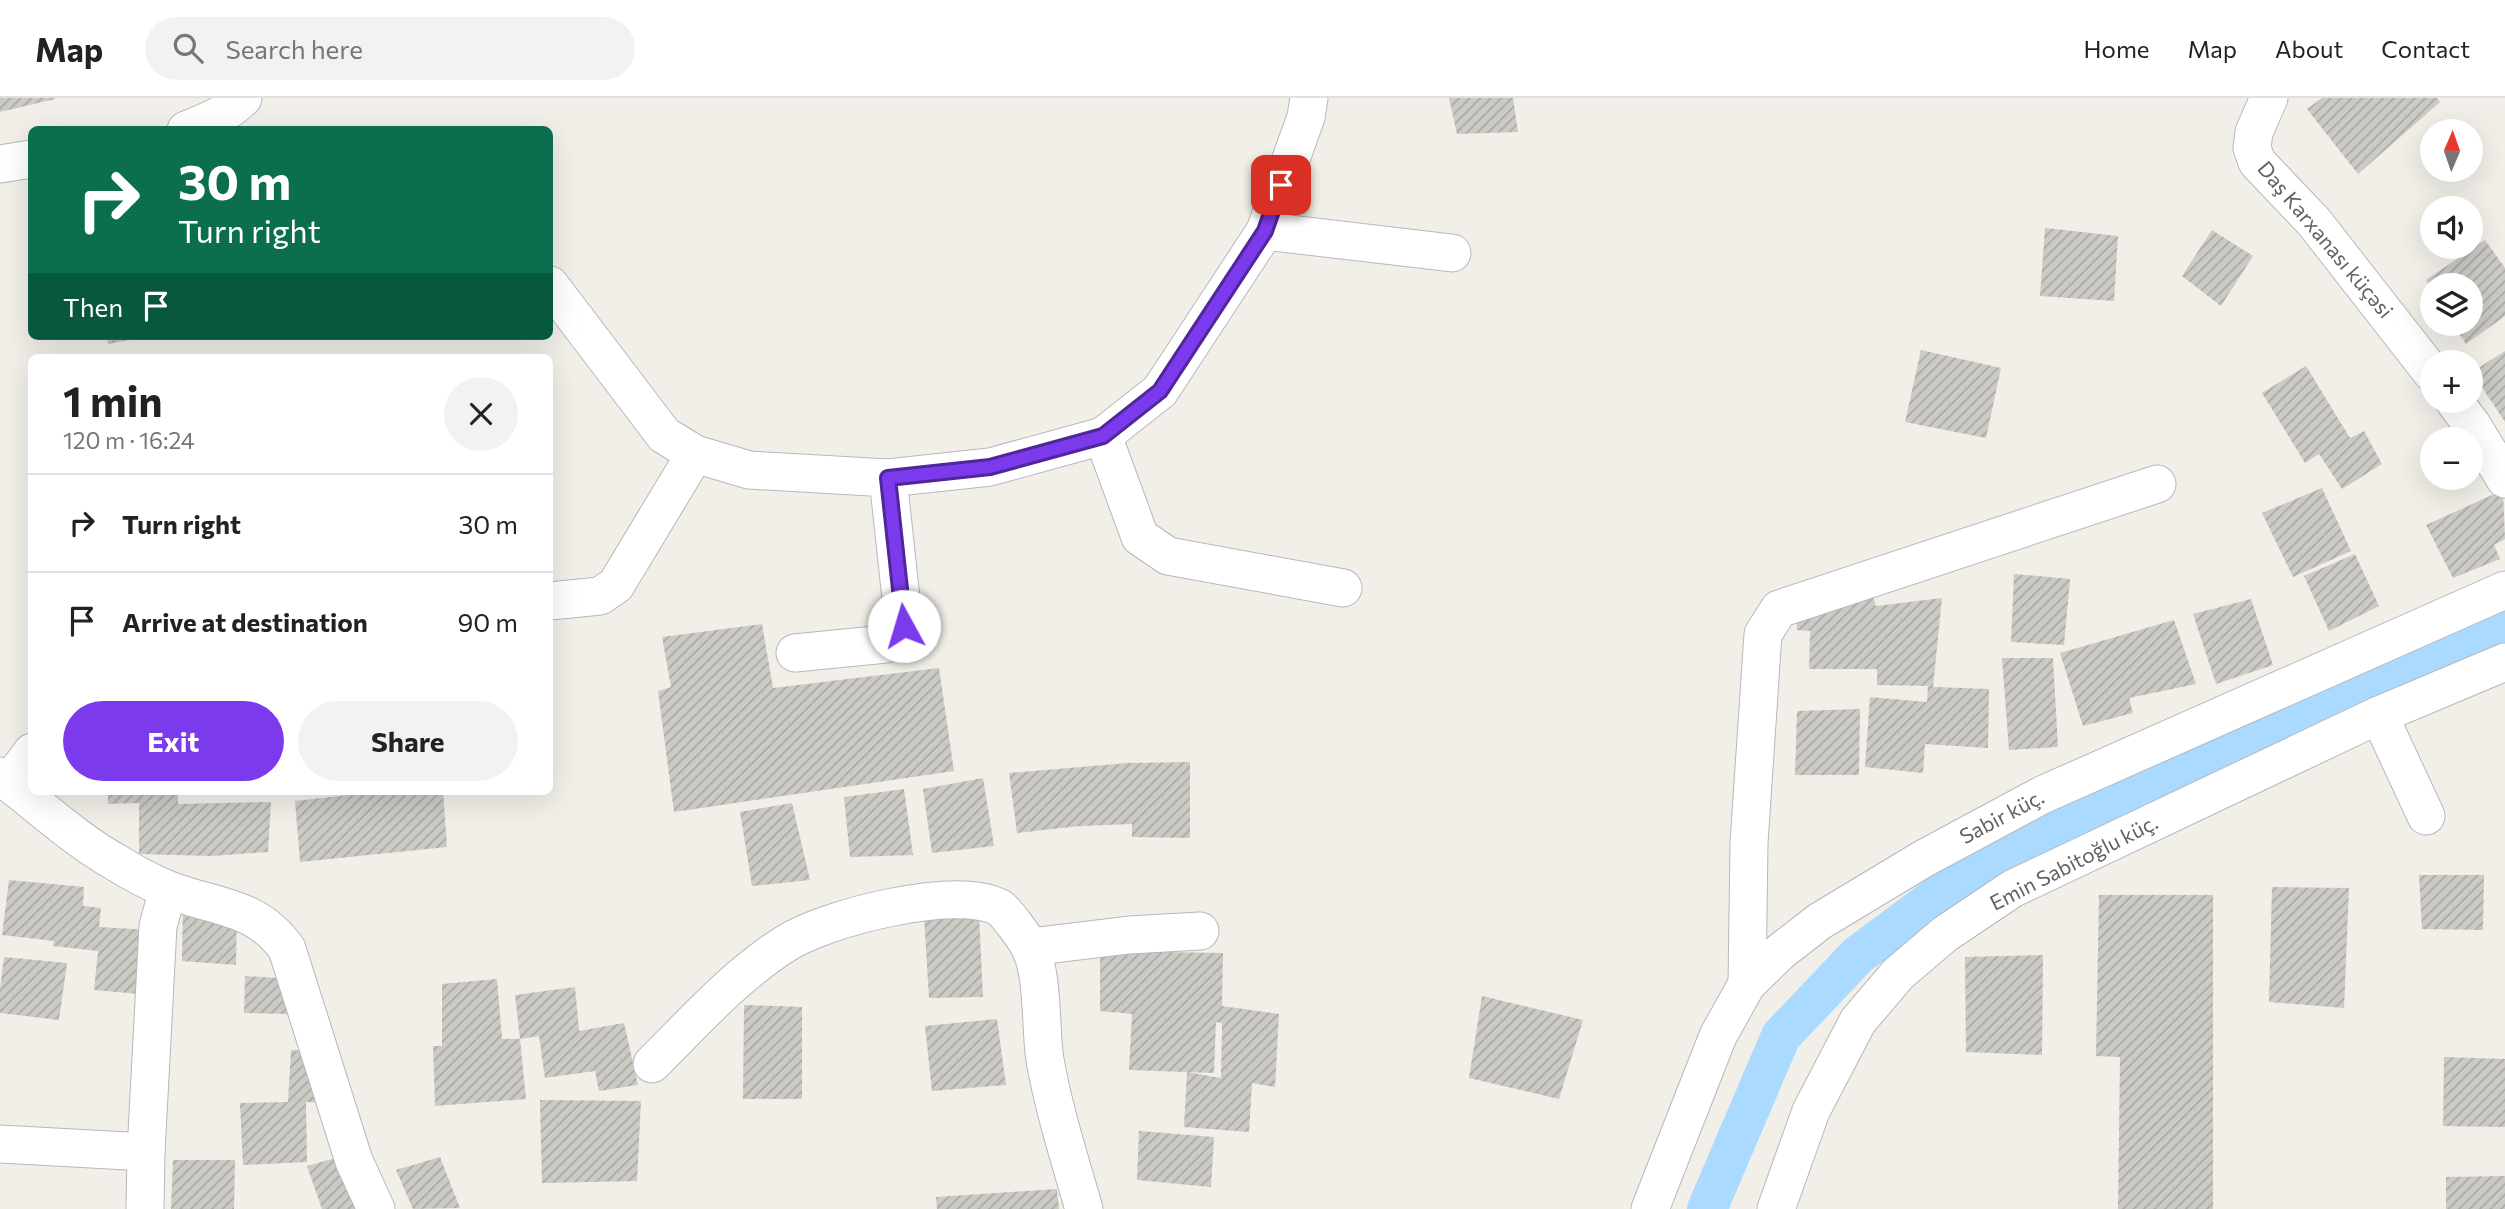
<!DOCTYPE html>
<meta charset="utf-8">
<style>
body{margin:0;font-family:Commissioner,sans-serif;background:#f2f2f2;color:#222;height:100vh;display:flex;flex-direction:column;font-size:26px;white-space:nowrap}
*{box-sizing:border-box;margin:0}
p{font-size:23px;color:#767676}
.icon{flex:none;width:38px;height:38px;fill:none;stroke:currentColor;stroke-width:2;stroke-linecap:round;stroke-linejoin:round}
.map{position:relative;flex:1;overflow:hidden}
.panel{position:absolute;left:28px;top:256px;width:525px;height:441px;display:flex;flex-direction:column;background:#fff;border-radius:10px;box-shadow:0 7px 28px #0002}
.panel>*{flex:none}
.hud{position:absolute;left:28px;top:28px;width:525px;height:214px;border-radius:10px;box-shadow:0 7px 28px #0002;background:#0b6e4f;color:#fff;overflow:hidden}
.needle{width:46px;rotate:2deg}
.fabs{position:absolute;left:2420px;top:21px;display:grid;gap:14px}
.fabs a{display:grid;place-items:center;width:63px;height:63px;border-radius:50%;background:#fff;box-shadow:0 7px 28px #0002;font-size:35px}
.pin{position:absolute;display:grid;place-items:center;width:60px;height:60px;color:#fff;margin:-30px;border-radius:14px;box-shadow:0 4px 10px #0006}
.me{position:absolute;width:77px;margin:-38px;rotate:354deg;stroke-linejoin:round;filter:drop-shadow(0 0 5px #0008)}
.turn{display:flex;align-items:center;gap:24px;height:147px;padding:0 35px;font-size:32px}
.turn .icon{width:91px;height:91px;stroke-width:2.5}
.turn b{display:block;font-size:49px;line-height:60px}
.then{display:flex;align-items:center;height:66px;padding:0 35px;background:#0003;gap:14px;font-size:26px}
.round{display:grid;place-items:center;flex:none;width:74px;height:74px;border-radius:37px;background:#f2f2f2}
.summary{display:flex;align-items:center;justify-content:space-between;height:119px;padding:0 35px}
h1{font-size:42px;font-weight:700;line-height:52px}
.primary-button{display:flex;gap:14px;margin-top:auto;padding:14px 35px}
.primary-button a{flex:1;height:80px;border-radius:42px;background:#7c3aed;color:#fff;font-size:28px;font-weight:700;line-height:80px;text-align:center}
.primary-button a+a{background:#f2f2f2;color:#222}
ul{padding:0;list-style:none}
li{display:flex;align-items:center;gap:21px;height:98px;padding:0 35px;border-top:2px solid #e0e0e0}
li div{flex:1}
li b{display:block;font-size:26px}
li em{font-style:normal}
header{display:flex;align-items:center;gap:42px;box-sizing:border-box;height:98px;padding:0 35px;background:#fff;border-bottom:2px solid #e0e0e0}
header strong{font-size:33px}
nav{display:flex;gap:38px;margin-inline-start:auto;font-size:24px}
.search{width:490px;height:63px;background:#f2f2f2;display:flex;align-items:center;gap:18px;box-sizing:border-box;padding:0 24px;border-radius:38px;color:#767676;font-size:26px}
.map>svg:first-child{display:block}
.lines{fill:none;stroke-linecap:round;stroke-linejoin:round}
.canal{stroke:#aadaff;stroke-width:40}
.building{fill:url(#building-hatch)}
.minor-casing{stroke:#b5b8bc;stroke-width:39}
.minor{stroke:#fff;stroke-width:37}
.route-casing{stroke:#51269a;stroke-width:18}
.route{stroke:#7c3aed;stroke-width:12}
.labels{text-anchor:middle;stroke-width:7;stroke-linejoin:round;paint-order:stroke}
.street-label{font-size:21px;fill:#5f6368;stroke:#fff}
</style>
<header>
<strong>Map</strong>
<div class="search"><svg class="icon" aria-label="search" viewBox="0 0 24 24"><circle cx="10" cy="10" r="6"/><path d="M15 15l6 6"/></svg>Search here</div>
<nav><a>Home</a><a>Map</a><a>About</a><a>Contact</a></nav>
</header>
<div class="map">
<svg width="2505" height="1111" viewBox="0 0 2505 1111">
<defs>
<pattern id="building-hatch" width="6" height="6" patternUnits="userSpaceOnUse" patternTransform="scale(1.75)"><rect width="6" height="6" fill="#cccac5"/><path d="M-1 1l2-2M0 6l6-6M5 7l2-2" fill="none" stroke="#a9a8a4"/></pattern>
</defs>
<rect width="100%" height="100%" fill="#f1efe8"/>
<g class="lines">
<polyline class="canal" points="1707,1111 1781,938 1858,857 1963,779 2092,713 2505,527"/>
</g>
<g class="building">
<polygon points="0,0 55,0 55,1 0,14"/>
<polygon points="1449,0 1513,0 1518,34 1457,36"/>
<polygon points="2322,0 2437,0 2440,4 2358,76 2307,11"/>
<polygon points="2045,130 2118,138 2114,203 2040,198"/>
<polygon points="2212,132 2253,158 2221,208 2182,178"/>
<polygon points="2485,142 2505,170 2505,218 2466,246 2453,226 2471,226 2471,187 2432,187 2432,192 2426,182"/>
<polygon points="106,238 145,238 145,239 108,246"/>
<polygon points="1921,252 2001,270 1986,340 1905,324"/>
<polygon points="2505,253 2505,324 2472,274"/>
<polygon points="2306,268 2350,340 2364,333 2382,366 2342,391 2319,356 2305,365 2262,295"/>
<polygon points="2322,390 2351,453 2293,479 2262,415"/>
<polygon points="2503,392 2505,441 2494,447 2500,461 2453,480 2426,427"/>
<polygon points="2355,456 2379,508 2329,533 2304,478"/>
<polygon points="2014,476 2070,481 2064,547 2011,544"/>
<polygon points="1870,490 1876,508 1942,500 1933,589 1989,591 1988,650 1925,646 1923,675 1865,669 1870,599 1927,604 1928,588 1877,587 1877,571 1809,571 1810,533 1797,532 1797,514"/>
<polygon points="2251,501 2273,567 2216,586 2193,516"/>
<polygon points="2174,522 2196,586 2129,600 2133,615 2083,628 2060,555"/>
<polygon points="762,526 773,590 939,570 954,673 674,714 658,593 671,589 662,539"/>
<polygon points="2002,560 2053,560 2058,649 2009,652"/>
<polygon points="1860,611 1859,677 1795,677 1797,613"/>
<polygon points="1190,664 1190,740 1132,739 1132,726 1080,728 1017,735 1009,675 1127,665"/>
<polygon points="983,680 994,748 932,755 923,691"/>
<polygon points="904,691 913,757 850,759 844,699"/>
<polygon points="108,693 178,693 178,706 271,704 268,754 212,758 139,756 139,705 108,706"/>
<polygon points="383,693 443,693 447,749 300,764 295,703"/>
<polygon points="792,705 810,782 752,788 740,714"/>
<polygon points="2419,777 2484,777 2483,832 2422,831"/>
<polygon points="9,782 84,789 83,808 101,810 99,829 153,832 151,897 94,892 98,853 53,848 54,843 2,837"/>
<polygon points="2272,789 2349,790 2344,910 2269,904"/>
<polygon points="2099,797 2213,797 2213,1111 2118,1111 2120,959 2096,958"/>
<polygon points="183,800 237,816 236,867 182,863"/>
<polygon points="979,818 983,899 929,900 924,819"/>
<polygon points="1100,853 1223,855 1222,908 1279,916 1275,989 1252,985 1249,1034 1184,1029 1187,974 1221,980 1222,925 1216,924 1214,975 1187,974 1129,972 1132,916 1100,913"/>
<polygon points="2043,857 2042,957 1966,954 1965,859"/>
<polygon points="4,859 67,865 59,922 0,915 0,892"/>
<polygon points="245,878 291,881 290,916 244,915"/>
<polygon points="497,881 502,941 520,941 526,1001 435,1008 433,948 442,948 442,886"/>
<polygon points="575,889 579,933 624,925 638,987 599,993 595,973 545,980 539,938 520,941 515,897"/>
<polygon points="1482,898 1583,922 1559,1001 1469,980"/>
<polygon points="744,907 802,909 802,1001 743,1001"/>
<polygon points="997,921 1006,987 932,993 925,928"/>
<polygon points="291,952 317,954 333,1005 306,1004 307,1064 243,1067 240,1005 288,1004"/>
<polygon points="2444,959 2505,961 2505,1029 2443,1028"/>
<polygon points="540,1002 641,1003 637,1083 542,1085"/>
<polygon points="1139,1033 1214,1039 1211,1089 1137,1082"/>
<polygon points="346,1057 369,1111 322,1111 307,1068"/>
<polygon points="440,1059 460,1110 413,1111 396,1072"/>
<polygon points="173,1062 235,1062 234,1111 171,1111"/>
<polygon points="2505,1078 2505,1111 2446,1111 2446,1079"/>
<polygon points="1057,1091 1059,1111 937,1111 936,1099"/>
</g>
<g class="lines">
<defs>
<g id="minor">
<polyline points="2269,0 2254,34 2252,50 2257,64 2314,124 2432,275"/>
<path d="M 186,32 C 206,24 227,16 243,0"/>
<polyline points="0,66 32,61"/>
<polyline points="1265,133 1452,155"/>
<polyline points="550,187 664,337 695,356 749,372 888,380 990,369 1103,338 1160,293 1265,133 1306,19 1309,0"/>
<polyline points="2454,303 2472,327 2505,381"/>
<polyline points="1103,338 1140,439 1168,458 1343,490"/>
<polyline points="550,503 600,498 616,487 695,356"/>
<polyline points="795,555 886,546 904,528 888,380"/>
<polyline points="2379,617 2426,718"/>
<path d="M 0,678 C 39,707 74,741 117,765 C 133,775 152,785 169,792 C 216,810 256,807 287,851 L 354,1063 L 376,1111"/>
<polyline points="9,685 32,654"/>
<polyline points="1030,849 1129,837 1200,833"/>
<polyline points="1747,886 1749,745 1763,536 1779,511 2157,386"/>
<path d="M 652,966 C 695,923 735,878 785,846 C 825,820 958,786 1000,810 C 1006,814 1025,840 1029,848 C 1044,875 1040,931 1045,962 C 1054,1013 1070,1062 1084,1111"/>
<polyline points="0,1046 146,1054"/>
<polyline points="145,1111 146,1054 158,828 168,792"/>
<polyline points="1650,1111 1718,938 1747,886 1780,854 1820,823 1923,761 2042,697 2505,492"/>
<polyline points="1776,1111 1811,1013 1858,923 1898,876 1945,836 2012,791 2379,617 2505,564"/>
</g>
</defs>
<use href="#minor" class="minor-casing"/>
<use href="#minor" class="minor"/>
</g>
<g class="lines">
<defs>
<polyline id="route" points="904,528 888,380 990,369 1103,338 1160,293 1265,133 1281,87"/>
</defs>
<use href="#route" class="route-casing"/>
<use href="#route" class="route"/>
</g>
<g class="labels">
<g class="street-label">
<text transform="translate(2325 142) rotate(50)" y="7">Daş Karxanası küçəsi</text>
<text transform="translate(2002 719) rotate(-28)" y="7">Sabir küç.</text>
<text transform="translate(2074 765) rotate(-27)" y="7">Emin Sabitoğlu küç.</text>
</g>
</g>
</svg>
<div class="fabs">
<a><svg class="needle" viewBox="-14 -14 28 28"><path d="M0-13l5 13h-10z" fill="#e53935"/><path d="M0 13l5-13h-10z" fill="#767676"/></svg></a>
<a><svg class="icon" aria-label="sound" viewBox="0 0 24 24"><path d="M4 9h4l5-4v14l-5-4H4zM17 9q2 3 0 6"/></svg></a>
<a><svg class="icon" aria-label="layers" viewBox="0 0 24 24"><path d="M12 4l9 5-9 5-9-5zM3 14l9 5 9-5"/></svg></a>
<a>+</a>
<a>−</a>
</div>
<div class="pin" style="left:1281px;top:87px;background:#d93025"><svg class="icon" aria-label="arrive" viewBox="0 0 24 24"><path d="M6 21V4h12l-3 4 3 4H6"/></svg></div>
<svg class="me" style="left:904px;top:528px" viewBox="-20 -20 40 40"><circle r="19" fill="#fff"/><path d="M0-13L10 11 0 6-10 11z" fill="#7c3aed"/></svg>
<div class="hud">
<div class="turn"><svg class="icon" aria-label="right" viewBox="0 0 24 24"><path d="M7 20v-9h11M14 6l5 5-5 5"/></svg><div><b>30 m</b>Turn right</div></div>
<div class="then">Then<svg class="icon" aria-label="arrive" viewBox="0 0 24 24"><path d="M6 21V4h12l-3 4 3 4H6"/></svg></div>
</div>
<section class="panel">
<div class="summary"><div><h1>1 min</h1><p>120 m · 16:24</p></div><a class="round"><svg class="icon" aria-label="close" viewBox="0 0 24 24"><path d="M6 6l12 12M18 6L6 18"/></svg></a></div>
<ul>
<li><svg class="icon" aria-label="right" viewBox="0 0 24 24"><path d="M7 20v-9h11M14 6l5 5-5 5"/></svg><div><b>Turn right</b></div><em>30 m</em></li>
<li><svg class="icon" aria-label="arrive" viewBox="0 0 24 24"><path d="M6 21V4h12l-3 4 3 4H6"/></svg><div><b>Arrive at destination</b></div><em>90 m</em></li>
</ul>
<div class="primary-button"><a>Exit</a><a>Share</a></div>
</section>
</div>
